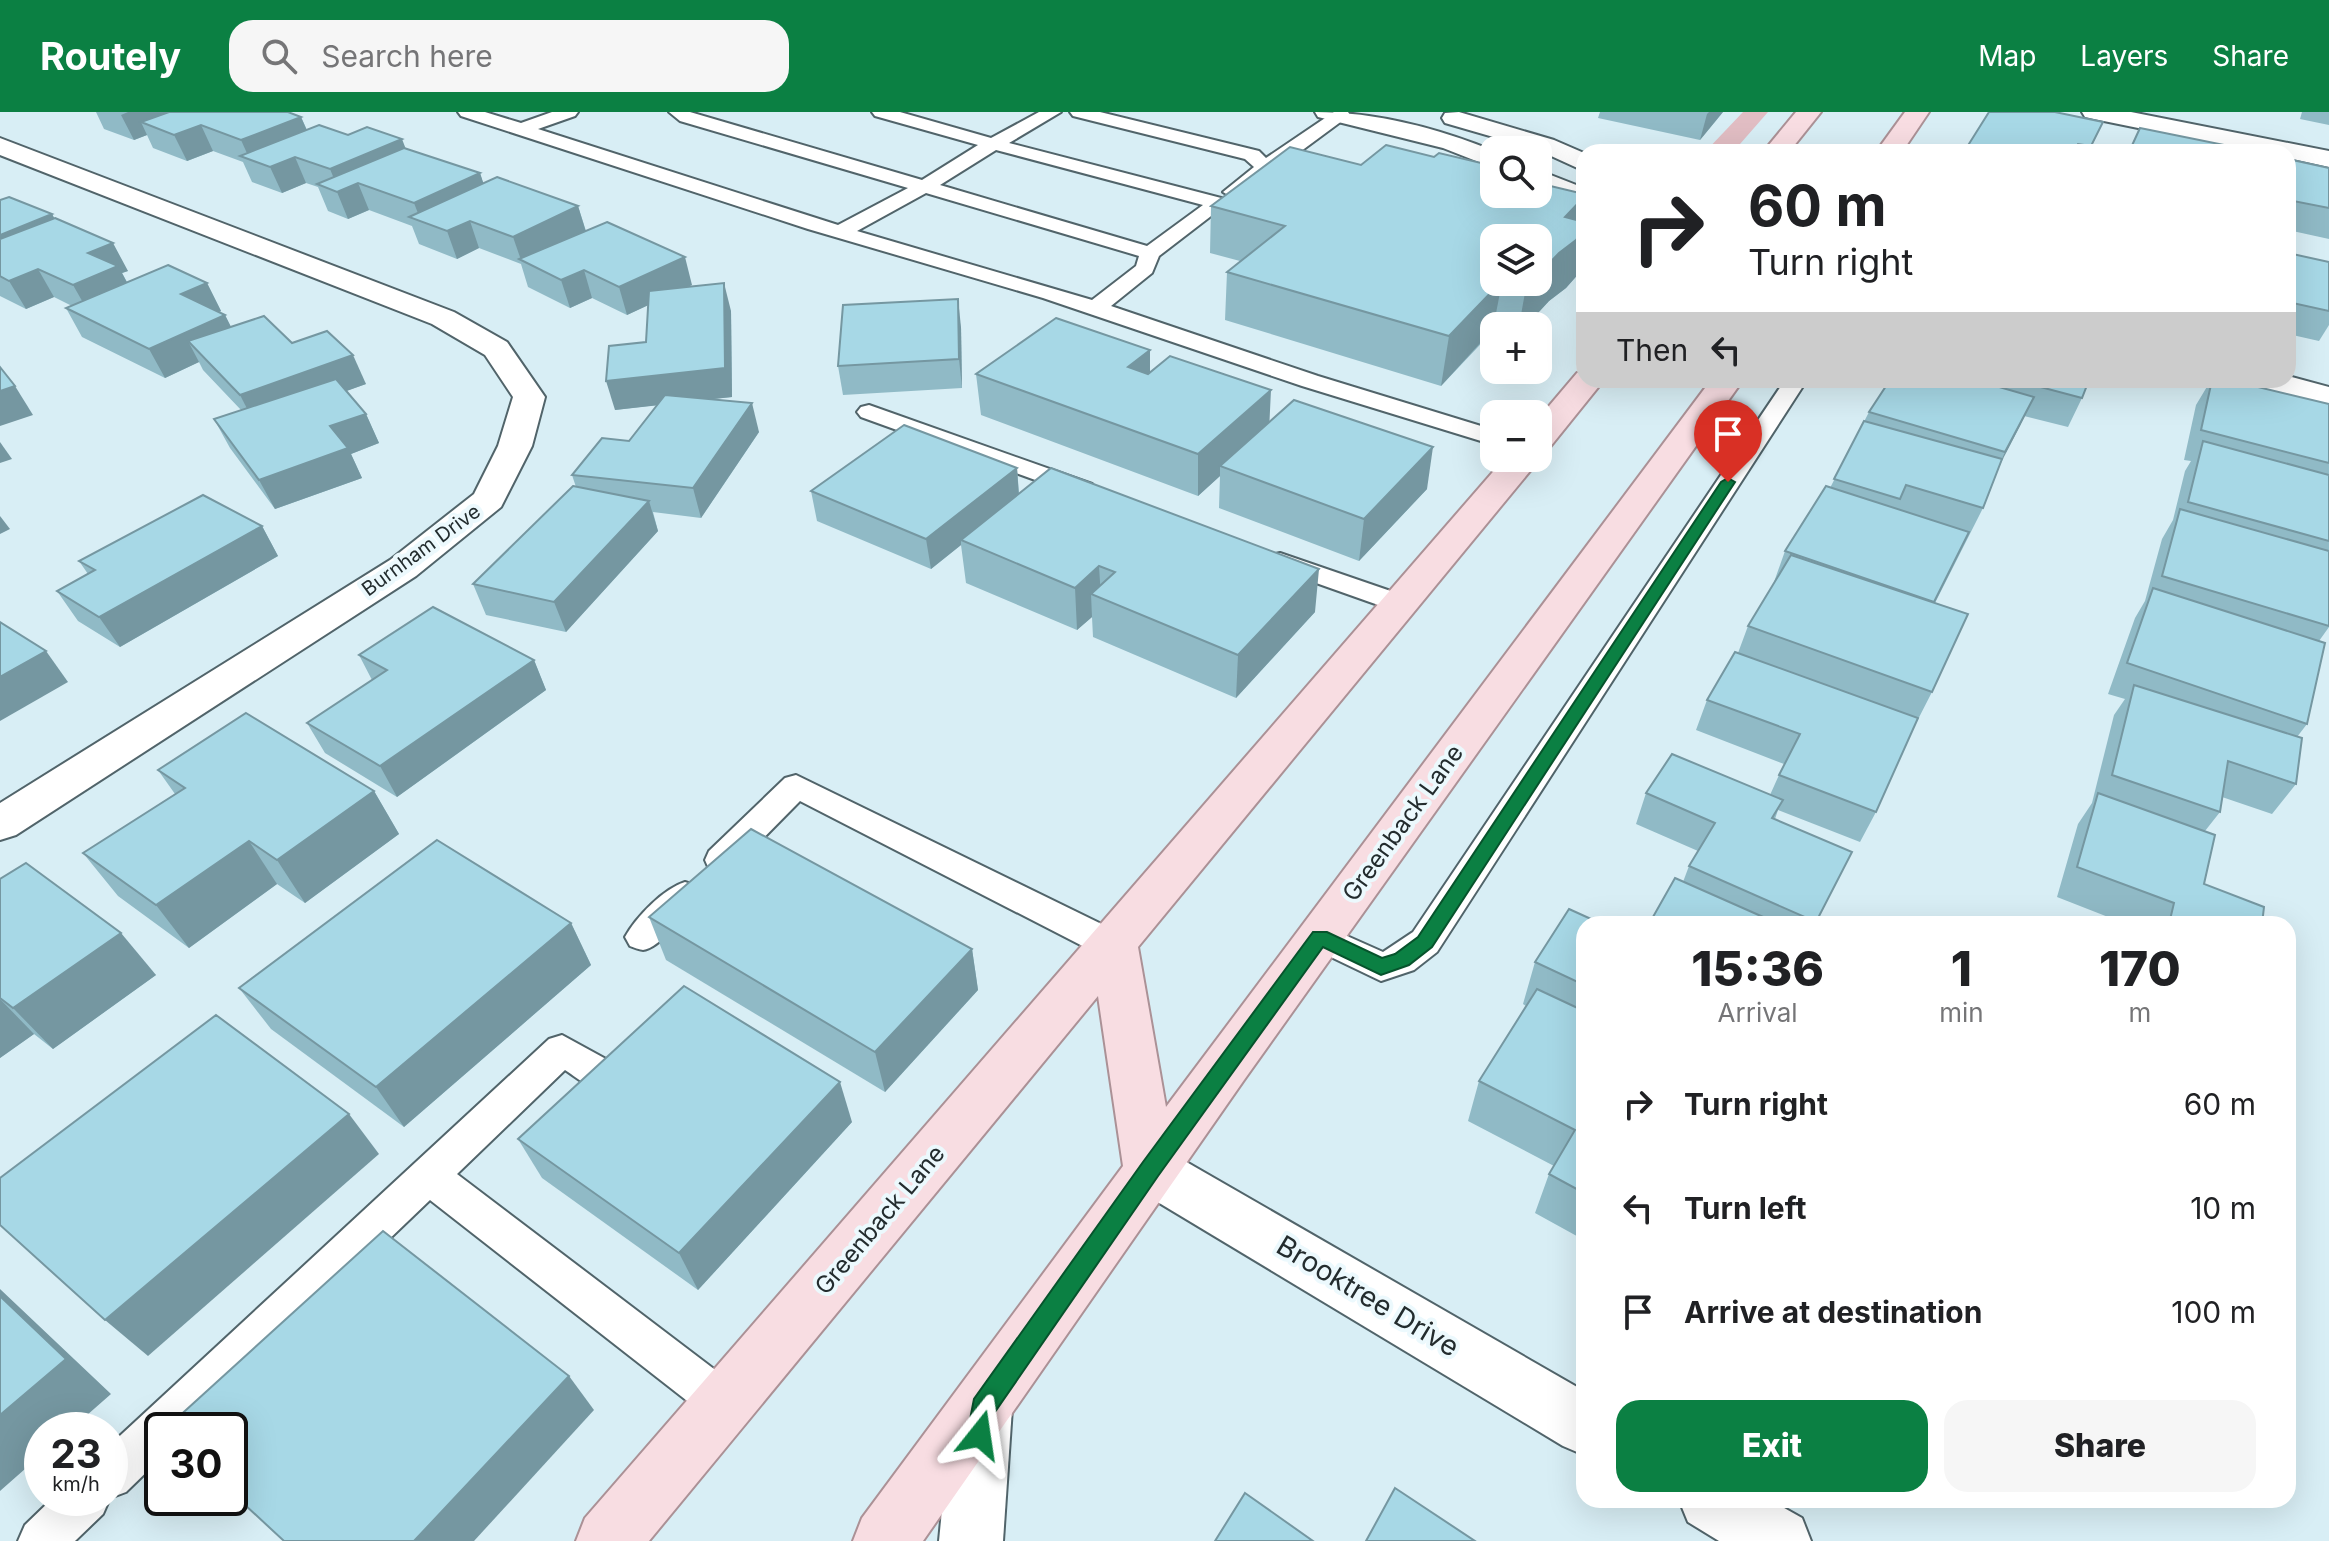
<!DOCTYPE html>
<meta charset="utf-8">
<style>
body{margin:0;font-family:Inter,sans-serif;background:#f6f6f6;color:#202124;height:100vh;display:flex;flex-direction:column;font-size:30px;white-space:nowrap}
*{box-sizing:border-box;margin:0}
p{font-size:26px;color:#757577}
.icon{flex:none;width:44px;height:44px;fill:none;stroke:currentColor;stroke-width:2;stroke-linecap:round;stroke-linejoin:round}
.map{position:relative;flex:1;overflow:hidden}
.drawer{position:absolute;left:1576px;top:804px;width:720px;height:592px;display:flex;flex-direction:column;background:#fff;border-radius:24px;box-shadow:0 8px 32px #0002}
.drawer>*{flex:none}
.top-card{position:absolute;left:1576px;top:32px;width:720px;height:244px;border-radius:24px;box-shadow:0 8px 32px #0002;background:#fff;color:#202124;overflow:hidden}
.buttons{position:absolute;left:1480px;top:24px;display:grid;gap:16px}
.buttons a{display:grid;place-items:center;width:72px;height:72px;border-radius:16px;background:#fff;box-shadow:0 8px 32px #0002;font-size:40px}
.speed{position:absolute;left:24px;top:1300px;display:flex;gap:16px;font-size:40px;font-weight:700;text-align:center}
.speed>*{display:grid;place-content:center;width:104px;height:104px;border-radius:50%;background:#fff;box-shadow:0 8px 32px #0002;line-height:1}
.speed small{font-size:20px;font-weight:400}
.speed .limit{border:4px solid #111;border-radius:12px;background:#fff;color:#111}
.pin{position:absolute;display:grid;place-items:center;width:68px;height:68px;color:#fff;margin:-82px -34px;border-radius:50% 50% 50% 0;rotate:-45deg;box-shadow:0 0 8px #0007}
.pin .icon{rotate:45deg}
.me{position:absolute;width:88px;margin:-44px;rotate:15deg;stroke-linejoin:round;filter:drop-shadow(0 0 6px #0008)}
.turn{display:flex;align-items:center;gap:28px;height:168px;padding:0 40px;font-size:36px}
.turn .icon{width:104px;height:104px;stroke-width:2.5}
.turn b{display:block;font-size:56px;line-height:68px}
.then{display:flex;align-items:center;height:76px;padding:0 40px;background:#0003;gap:16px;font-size:30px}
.eta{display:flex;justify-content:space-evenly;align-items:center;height:136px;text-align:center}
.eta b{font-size:48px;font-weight:800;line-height:56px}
.action{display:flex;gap:16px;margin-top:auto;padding:16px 40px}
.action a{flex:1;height:92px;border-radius:24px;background:#0b8043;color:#fff;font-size:32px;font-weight:800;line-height:92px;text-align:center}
.action a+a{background:#f6f6f6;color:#202124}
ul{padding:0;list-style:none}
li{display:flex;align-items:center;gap:24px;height:104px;padding:0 40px}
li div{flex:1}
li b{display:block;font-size:30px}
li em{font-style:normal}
header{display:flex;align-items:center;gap:48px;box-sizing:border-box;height:112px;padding:0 40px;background:#0b8043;color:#fff}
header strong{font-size:38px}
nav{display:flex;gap:44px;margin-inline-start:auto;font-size:28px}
.search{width:560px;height:72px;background:#f6f6f6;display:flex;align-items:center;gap:20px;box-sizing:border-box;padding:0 28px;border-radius:24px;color:#757577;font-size:30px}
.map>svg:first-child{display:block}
.green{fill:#e1bdc3}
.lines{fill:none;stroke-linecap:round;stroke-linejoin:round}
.service-casing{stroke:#51646a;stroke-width:4}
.minor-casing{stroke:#51646a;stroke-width:4}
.tertiary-casing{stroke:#51646a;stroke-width:4}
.primary-casing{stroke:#ab9196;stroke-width:4}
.service{fill:#fff;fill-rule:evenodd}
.minor{fill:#fff;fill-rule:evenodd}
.tertiary{fill:#fff;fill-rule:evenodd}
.primary{fill:#f8dde2;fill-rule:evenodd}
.wall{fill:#90bac6;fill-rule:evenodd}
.shaded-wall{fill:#7597a1}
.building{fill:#a7d8e6;stroke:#7597a1;stroke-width:2}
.route{fill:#0b8043;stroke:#07532c;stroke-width:2}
.labels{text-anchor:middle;stroke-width:8;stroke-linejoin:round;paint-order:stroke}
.far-street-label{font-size:20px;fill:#232c2e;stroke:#ecf9fd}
.street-label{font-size:24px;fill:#232c2e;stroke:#ecf9fd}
.near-street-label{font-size:28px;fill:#232c2e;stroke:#ecf9fd}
</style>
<header>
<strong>Routely</strong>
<div class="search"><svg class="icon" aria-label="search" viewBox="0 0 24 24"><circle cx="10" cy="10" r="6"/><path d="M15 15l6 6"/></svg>Search here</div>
<nav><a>Map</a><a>Layers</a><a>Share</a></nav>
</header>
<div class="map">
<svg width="2329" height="1429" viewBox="0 0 2329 1429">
<rect width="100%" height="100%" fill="#d8eef5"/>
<polygon class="green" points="1743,0 1768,0 1733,40 1705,40"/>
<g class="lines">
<defs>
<g id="service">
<path d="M 458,0 L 485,0 L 521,11 L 552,0 L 578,0 L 575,4 L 538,17 L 838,113 L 908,76 L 680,9 L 669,0 L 690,0 L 922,68 L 978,33 L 875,4 L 872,0 L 900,0 L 991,26 L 1039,0 L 1061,0 L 1009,31 L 1225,87 L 1228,91 L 1159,144 L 1152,161 L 1111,194 L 1318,264 L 1494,318 L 1494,333 L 1302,274 L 1043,186 L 808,117 L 461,4 ZM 996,38 L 1203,93 L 1147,134 L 940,73 ZM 926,81 L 1139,144 L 1136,154 L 1092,188 L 857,119 Z"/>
<polygon points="1070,0 1100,0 1259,39 1266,46 1334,0 1348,0 1350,3 1240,84 1233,86 1223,80 1254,55 1245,47 1073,4"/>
<polygon points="1785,268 1807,268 1437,840 1414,858 1381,869 1308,834 1303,825 1308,816 1320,812 1383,840 1413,820"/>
<polygon points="869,293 1092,372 1096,377 1092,382 1074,382 861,305 857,300 861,295"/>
<polygon points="1280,441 1408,485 1412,491 1408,497 1398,500 1271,455 1267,449 1271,443"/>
<polygon points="796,663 1126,824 1131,834 1126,844 1114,848 1102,844 800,689 733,757 721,760 709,757 705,748 709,739 785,666"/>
<path d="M 685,770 L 697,774 L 702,783 C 695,796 658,837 643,838 C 641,838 632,835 630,834 L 625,825 C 636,805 663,777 685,770 Z"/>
<path d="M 562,923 L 626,958 L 632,969 L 626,980 C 602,989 585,971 565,958 L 457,1062 L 739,1276 L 746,1291 L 739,1306 L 724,1313 L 709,1306 L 430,1088 L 190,1318 L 162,1318 L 162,1345 L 126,1380 L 110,1386 L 103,1402 L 75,1429 L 18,1429 L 25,1413 L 53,1386 L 110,1386 L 110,1333 L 549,927 Z"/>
</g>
<g id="minor">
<polygon points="2082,0 2131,0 2329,39 2329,55 2288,46 2288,40 2256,40 2094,7 2085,5"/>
<polygon points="0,26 454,200 507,230 545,285 532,334 501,395 416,464 16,723 0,728 0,691 390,448 474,382 498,334 513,285 485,243 432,212 0,43"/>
<polygon points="2288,264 2329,275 2329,295 2255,275 2250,268 2288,268"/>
<polygon points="982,1266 1003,1275 1012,1296 1003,1429 939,1429 952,1296 961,1275"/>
</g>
<g id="tertiary">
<path d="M 1315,0 C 1376,0 1437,16 1494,39 L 1494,56 L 1443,36 L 1318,5 Z"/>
<polygon points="1459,0 1554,28 1584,41 1584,59 1538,38 1445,11 1442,6 1445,1"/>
<polygon points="1538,58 1584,76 1584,93 1538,75"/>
<polygon points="1150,1033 1169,1040 1584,1279 1584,1343 1563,1334 1131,1074 1123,1057 1131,1040"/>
<polygon points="1679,1388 1770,1388 1802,1406 1811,1429 1719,1429 1688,1410"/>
</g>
<g id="primary">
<polygon points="1796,0 1821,0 1789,40 1763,40"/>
<polygon points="1905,0 1929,0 1902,40 1876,40"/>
<polygon points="1584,260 1584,268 1604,268 1550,335 1538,338 1538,307 1577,261"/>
<polygon points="1711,268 1743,268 1244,968 923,1429 853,1429 862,1406 1123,1054 1098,884 649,1429 576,1429 585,1406 1505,346 1538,346 1538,343 1540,346 1535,353 1138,835 1166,995"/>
</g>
</defs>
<use href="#service" class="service-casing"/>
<use href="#minor" class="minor-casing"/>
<use href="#tertiary" class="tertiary-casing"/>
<use href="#primary" class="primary-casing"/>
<use href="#service" class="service"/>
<use href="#minor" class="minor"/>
<use href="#tertiary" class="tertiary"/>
<use href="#primary" class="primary"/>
</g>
<g class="wall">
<polygon points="96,0 288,0 301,5 307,18 348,23 405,36 480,61 483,71 578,94 586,119 692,173 686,175 731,199 732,285 712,287 759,320 701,406 653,400 658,419 566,520 486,503 473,472 576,375 572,363 629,329 657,293 615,298 646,230 648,193 627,203 592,186 570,196 528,175 521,152 479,136 457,147 419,132 412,114 369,98 348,107 328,99 318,75 306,71 282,81 252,70 243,50 213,39 187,49 153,36 147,23 134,28 104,17"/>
<polygon points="1600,0 1723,0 1700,28 1598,6"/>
<polygon points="2302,0 2329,0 2329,13 2300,7"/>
<polygon points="2103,10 2089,40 1965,40 1967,35"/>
<path d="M 1434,45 L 1540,66 L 1539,71 L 1584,82 L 1584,95 L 1581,109 L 1584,110 L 1584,145 L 1581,159 L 1566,176 L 1549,189 L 1526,214 L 1494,214 L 1494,218 L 1441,274 L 1225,208 L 1227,160 L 1240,149 L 1210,141 L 1211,94 L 1361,53 ZM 1538,126 L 1538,170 L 1494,170 Z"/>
<polygon points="2288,47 2329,56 2329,127 2288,118"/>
<polygon points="0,88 52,102 54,106 128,159 122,161 127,170 207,171 221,199 219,200 225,203 231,215 292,231 366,272 346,279 366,302 379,331 351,342 362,366 275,397 230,336 214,307 241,298 203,258 199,250 165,266 82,225 66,196 72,194 54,185 26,197 0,184"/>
<polygon points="2288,141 2329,150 2329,213 2319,229 2288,222"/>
<polygon points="961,215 962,276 843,283 838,254"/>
<polygon points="1150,238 1150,260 1427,377 1359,449 1219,396 1220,364 1198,384 981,303 976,262"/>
<polygon points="1890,268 2089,268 2082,286 2068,315 2024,304 2002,347 1983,396 1935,491 1932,580 1910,623 1876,700 1860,730 1778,698 1775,707 1852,740 1815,812 1649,812 1683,770 1689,754 1698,739 1636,712 1646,681 1770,683 1784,652 1696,618 1707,588 1738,541 1748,514 1775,470 1774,470 1785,439 1830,376 1869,300"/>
<polygon points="2211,268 2229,268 2329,292 2329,515 2319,529 2307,612 2297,625 2296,672 2272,702 2222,685 2220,700 2205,719 2204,772 2262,812 2126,812 2057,785 2078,712 2092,691 2114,603 2125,587 2108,582 2135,506 2145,489 2162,427 2173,408 2185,359 2191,349 2184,348 2196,293"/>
<polygon points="1017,356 1019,381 1315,500 1236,586 1093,525 1092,505 1077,518 966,471 961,433 931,457 817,409 811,379"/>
<polygon points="262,414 278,444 120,535 78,509 57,479 88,462 79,449"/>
<polygon points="359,543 534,548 546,578 397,685 325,641 307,611 372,568"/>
<polygon points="158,658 374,679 399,722 305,791 277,772 189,836 118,784 83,741 175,682"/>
<polygon points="0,767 156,863 53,937 34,922 0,946"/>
<polygon points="649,805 972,837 978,878 885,980 666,848"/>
<polygon points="571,811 591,853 404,1015 271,917 239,876"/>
<polygon points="1584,812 1584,1128 1535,1101 1549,1062 1554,1054 1468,1009 1479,969 1526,894 1523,892 1535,850"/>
<polygon points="852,1010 698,1178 542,1066 518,1027"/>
</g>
<g class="shaded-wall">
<polygon points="128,0 209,0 141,10 147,23 134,28 121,3"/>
<polygon points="1709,0 1723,0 1700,28 1707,2"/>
<polygon points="301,5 312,30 250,48 241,28"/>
<polygon points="201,13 213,39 187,49 174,23"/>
<polygon points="402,27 412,53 358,71 369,98 348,107 337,80 339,79 330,57"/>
<polygon points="295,45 306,71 282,81 270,55"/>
<polygon points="480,61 489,88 421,109 414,91"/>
<polygon points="1584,85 1584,95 1577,127 1584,119 1584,145 1581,159 1566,176 1549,189 1526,214 1519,214 1526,175 1531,170 1538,170 1538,163 1565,105"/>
<polygon points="578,94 586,120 521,148 513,125"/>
<polygon points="52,102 67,130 0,157 0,123"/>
<polygon points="470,109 479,136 457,147 447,119"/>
<polygon points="113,131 128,159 122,161 133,182 89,201 73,173 88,141"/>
<polygon points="685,145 692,173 627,203 619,175"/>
<polygon points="38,157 54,185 26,197 9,169"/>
<polygon points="584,158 592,186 570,196 561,168"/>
<polygon points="1501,170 1502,170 1493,217 1441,274 1449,224"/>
<polygon points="207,171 221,199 195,210 181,182"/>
<polygon points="724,171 731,199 732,285 615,298 606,269"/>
<polygon points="958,187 961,215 962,276 959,247"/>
<polygon points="225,203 239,231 188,229 199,250 165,266 149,237"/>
<polygon points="1150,238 1150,279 1128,255"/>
<polygon points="353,243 366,272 255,312 240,283"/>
<polygon points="15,274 33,303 0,314 0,279"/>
<polygon points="1271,278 1269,319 1220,354 1220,364 1198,384 1198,342"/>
<polygon points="2034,285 2020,314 1991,370 2005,340"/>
<polygon points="752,291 759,320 701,406 693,376"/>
<polygon points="366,302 379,331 351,342 362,366 275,397 259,368 330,314"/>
<polygon points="0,330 12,347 0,351"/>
<polygon points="1433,335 1427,377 1359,449 1364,407"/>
<polygon points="1017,356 1019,386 961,428 961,433 931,457 926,427"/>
<polygon points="649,389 658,419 566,520 554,490"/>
<polygon points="0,404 10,417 0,422"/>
<polygon points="262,414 278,444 120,535 99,505"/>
<polygon points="1099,454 1101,486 1091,482 1092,505 1077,518 1075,476"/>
<polygon points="1319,457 1315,500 1236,586 1238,543"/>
<polygon points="46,539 68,570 0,609 0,565"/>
<polygon points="534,548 546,578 397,685 380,654"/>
<polygon points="374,679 399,722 305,791 277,748"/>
<polygon points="249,729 277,772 189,836 156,793"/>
<polygon points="571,811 591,853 404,1015 376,975"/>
<polygon points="121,821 156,863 53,937 13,896"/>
<polygon points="972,837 978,878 885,980 875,940"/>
<polygon points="0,887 34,922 0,946"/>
<polygon points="840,970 852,1010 698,1178 679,1141"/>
<polygon points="349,1002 379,1042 148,1244 105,1208"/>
<polygon points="0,1177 111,1282 70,1318 42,1318 42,1342 0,1379"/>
<polygon points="569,1264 594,1298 474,1429 414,1429"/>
</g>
<g class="building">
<polygon points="169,0 288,0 301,5 241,28 201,13 174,23 141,10"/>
<polygon points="1989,0 2055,0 2103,10 2091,34 2078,32 2074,40 1990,40 1967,35"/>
<polygon points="319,13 348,23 367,15 402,27 330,57 295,45 270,55 240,44"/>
<polygon points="2140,16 2239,36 2238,40 2129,40"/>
<polygon points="1386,33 1434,45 1439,41 1494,54 1494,82 1538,82 1538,71 1584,82 1584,85 1565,105 1584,110 1584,119 1576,128 1559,141 1538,163 1538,126 1494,126 1494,170 1501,170 1449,224 1227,160 1285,114 1211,94 1290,35 1361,53"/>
<polygon points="404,36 480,61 414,91 358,71 337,80 317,72"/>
<polygon points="2288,47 2329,56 2329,96 2288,88"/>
<polygon points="497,65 578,94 513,125 470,109 447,119 409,105"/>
<polygon points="9,85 52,102 0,123 0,88"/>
<polygon points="55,106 113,131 88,141 118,154 73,173 38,157 9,169 0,164 0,127"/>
<polygon points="607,110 685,145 619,175 584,158 561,168 519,147"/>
<polygon points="2288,141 2329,150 2329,199 2288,190"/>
<polygon points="168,153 207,171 181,182 225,203 149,237 66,196"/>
<polygon points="1507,170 1531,170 1526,175"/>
<polygon points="724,171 725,256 606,269 609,234 646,230 649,179"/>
<polygon points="958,187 959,247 838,254 843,193"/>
<polygon points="264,204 292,231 327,219 353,243 240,283 188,229"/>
<polygon points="1056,206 1150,238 1128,255 1148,262 1170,244 1271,278 1198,342 976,262"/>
<polygon points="0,255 15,274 0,279"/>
<polygon points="336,267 366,302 330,314 348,336 259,368 214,307"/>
<polygon points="1890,268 1975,268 2034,285 2005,340 1869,300"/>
<polygon points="2014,268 2089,268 2082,286"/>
<polygon points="2212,268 2229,268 2329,292 2329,351 2201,318"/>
<polygon points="665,283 752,291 693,376 572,363 602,326 629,329"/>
<polygon points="1294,288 1433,335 1364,407 1220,354"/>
<polygon points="1864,309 2002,347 1983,396 1906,373 1900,387 1834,367"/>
<polygon points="904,313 1017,356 926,427 811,379"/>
<polygon points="2203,329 2329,363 2329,429 2188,390"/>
<polygon points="1051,356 1319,457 1238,543 1091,482 1115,460 1099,454 1075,476 961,428"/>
<polygon points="573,374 649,389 554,490 473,472"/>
<polygon points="1826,374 1969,420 1934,490 1785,439"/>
<polygon points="203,383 262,414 99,505 57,479 95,458 79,449"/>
<polygon points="2180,397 2329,439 2329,514 2162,464"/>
<polygon points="1791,443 1968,502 1932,580 1748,514"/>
<polygon points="2153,476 2325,531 2307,612 2127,551"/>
<polygon points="433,495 534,548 380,654 307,611 387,558 359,543"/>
<polygon points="0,510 46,539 0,565"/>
<polygon points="1735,540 1918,606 1876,700 1779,663 1800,622 1707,588"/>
<polygon points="2134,573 2302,626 2296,672 2228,649 2220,700 2112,663"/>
<polygon points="246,601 374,679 277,748 249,729 156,793 83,741 185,676 158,658"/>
<polygon points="1672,642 1783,688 1772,706 1852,740 1816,810 1689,754 1715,711 1646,681"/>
<polygon points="2098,681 2215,723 2204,772 2264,795 2262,812 2169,812 2174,791 2077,755"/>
<polygon points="751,717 972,837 875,940 649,805"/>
<polygon points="437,728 571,811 376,975 239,876"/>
<polygon points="26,751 121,821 13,896 0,886 0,767"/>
<polygon points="1675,766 1779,812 1649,812"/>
<polygon points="1569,797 1602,812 1584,812 1584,873 1535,850"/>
<polygon points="684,874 840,970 679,1141 518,1027"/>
<polygon points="1537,877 1584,899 1584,1081 1549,1062 1575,1018 1479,969"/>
<polygon points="216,903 349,1002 105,1208 0,1113 0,1066"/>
<polygon points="383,1119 569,1264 414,1429 284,1429 230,1379 230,1318 164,1318"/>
<polygon points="0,1184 66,1247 0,1303"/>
<polygon points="1395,1376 1475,1429 1366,1429"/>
<polygon points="1245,1381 1313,1429 1215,1429"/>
</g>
<polygon class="route" points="1728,366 1735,370 1432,835 1409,853 1381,863 1323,835 1158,1064 995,1300 989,1332 980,1335 971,1332 967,1323 974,1287 1143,1050 1313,820 1327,820 1382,846 1395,842 1418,825 1721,370"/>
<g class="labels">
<g class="far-street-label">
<text transform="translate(421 438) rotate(-36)" y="7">Burnham Drive</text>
</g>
<g class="street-label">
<text transform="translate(1403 711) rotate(-54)" y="8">Greenback Lane</text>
<text transform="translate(880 1108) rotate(-50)" y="8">Greenback Lane</text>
</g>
<g class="near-street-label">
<text transform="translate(1368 1184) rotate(31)" y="10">Brooktree Drive</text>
</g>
</g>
</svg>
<div class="buttons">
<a><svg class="icon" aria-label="search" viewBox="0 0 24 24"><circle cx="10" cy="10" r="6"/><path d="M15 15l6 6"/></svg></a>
<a><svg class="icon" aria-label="layers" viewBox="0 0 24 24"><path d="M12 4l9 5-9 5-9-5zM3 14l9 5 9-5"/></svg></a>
<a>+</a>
<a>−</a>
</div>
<div class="speed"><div>23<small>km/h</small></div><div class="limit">30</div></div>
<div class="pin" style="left:1728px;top:370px;background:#d93025"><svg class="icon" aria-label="arrive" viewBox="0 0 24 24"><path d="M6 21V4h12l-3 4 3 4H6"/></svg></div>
<svg class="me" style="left:980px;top:1323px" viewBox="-20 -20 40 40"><path d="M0-17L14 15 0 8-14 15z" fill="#0b8043" stroke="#fff" stroke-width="4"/></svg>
<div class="top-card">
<div class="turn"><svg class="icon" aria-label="right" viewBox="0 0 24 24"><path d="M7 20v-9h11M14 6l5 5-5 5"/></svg><div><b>60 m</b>Turn right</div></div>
<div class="then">Then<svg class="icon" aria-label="left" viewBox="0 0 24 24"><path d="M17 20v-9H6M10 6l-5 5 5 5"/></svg></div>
</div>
<section class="drawer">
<div class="eta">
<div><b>15:36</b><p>Arrival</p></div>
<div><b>1</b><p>min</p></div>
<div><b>170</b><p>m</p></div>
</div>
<ul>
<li><svg class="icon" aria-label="right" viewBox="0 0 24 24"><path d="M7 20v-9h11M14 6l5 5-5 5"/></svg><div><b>Turn right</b></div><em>60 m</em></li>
<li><svg class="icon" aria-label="left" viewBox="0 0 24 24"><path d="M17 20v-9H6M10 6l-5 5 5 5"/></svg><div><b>Turn left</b></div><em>10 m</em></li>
<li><svg class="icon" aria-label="arrive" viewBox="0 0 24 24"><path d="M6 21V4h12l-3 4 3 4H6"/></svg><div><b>Arrive at destination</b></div><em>100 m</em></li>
</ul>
<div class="action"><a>Exit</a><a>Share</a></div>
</section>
</div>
